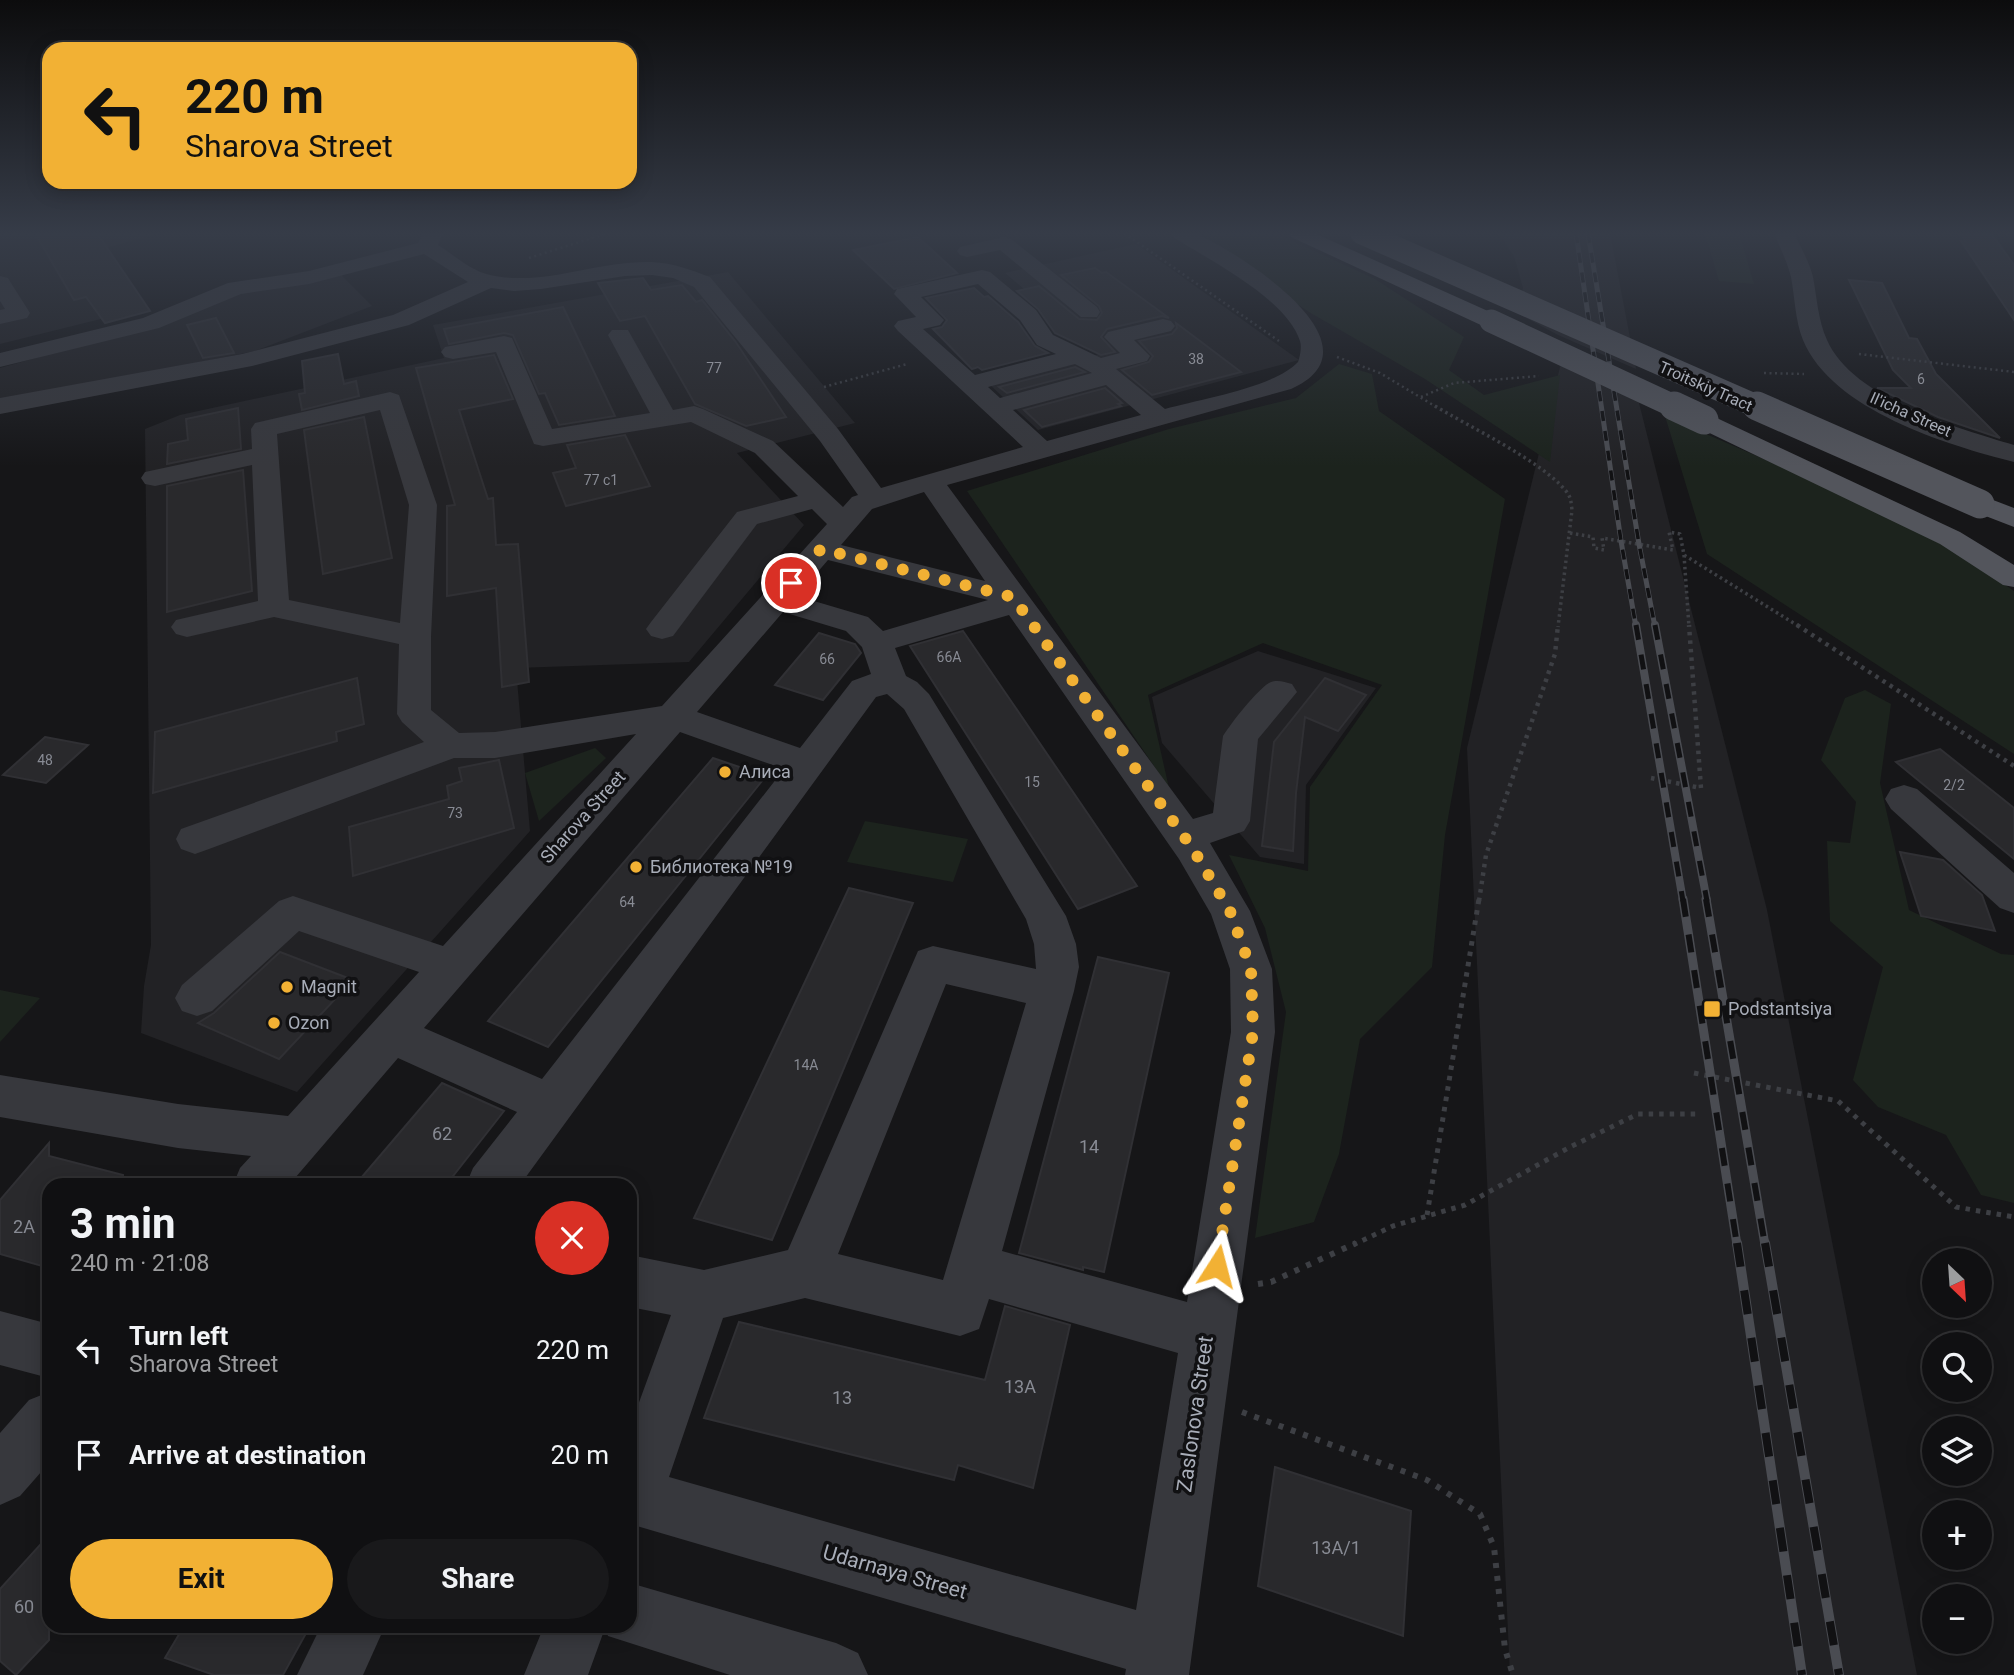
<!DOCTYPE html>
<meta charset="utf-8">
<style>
body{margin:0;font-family:Roboto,sans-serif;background:#19191b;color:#f1f3f6;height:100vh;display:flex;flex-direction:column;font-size:26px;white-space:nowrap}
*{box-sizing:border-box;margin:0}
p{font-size:23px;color:#9c9d9f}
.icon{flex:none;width:38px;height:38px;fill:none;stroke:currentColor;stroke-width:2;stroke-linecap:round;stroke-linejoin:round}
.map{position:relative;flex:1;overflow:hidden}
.sheet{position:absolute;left:42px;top:1178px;width:595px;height:455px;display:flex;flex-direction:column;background:#101012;border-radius:21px;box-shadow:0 4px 18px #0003,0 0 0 2px #303032}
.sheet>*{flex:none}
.hud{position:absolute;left:42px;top:42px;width:595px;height:147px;border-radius:21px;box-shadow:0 4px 18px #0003,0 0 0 2px #303032;background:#f2b134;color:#111;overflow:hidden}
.needle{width:46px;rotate:155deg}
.buttons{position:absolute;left:1922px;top:1248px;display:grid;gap:14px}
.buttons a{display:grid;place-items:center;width:70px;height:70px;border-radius:50%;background:#101012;box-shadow:0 4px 18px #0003,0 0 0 2px #303032;font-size:35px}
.pin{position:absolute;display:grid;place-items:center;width:60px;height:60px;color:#fff;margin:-30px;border:4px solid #fff;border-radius:50%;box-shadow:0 2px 7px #0007}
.me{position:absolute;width:77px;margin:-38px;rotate:9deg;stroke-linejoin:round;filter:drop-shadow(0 0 5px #0008)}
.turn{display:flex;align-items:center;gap:24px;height:147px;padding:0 28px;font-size:32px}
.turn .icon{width:91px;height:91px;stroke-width:2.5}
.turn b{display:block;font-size:49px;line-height:60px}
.round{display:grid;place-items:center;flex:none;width:74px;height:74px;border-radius:37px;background:#19191b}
.summary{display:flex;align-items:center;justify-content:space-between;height:119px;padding:0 28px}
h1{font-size:42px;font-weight:700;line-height:52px}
.cta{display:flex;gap:14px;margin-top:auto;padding:14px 28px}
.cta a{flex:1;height:80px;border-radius:42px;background:#f2b134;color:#111;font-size:28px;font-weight:700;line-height:80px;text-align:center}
.cta a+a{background:#19191b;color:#f1f3f6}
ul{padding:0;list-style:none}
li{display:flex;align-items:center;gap:21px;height:105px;padding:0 28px}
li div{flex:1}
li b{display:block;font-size:26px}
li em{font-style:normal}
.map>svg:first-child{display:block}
.built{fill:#222225}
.green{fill:#1c231d}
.building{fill:#29292c;stroke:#303034;stroke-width:2}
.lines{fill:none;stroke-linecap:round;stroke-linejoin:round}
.path-far4{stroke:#3d3f44;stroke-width:2.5;stroke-dasharray:2 3.5;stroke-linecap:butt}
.path-far3{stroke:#3d3f44;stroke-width:3.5;stroke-dasharray:2.5 3.5;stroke-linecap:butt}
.path-far2{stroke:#3d3f44;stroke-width:4.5;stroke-dasharray:3.5 5;stroke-linecap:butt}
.path-far1{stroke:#3d3f44;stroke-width:5;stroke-dasharray:4.5 6;stroke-linecap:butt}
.path{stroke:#3d3f44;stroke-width:6;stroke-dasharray:5 8;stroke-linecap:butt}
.minor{fill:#37383d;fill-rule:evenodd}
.major{fill:#53555c;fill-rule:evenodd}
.rail-far3-casing{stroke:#4a4c52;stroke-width:5}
.rail-far2-casing{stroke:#4a4c52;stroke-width:8}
.rail-far1-casing{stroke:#4a4c52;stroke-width:9}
.rail-casing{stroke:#4a4c52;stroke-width:10}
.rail-far3{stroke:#111113;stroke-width:3.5;stroke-dasharray:10;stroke-linecap:butt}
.rail-far2{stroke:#111113;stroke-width:5;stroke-dasharray:15;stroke-linecap:butt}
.rail-far1{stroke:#111113;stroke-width:6;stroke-dasharray:18;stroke-linecap:butt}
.rail{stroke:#111113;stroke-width:8;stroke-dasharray:24;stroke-linecap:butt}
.major-bridge-far1{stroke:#53555c;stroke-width:23}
.major-bridge{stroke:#53555c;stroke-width:29}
.route{stroke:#f2b134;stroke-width:12;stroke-dasharray:0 21.6}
.poi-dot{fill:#f2b134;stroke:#111113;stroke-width:2.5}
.labels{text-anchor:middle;stroke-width:7;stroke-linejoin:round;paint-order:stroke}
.number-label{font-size:14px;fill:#888b94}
.far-street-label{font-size:16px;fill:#a8adb8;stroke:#111113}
.poi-label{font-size:18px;fill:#a8adb8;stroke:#111113;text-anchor:start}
.street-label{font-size:18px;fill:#a8adb8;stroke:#111113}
.near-number-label{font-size:18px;fill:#888b94}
.near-street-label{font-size:21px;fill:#a8adb8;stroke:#111113}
</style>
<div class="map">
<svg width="2014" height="1675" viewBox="0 0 2014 1675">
<rect width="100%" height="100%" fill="#161618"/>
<g class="built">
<polygon points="0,233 81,233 125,313 0,344"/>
<polygon points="93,233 160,233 106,248"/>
<polygon points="1498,233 1610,233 1636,369 1558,335 1517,313 1523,288 1514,256"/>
<polygon points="1136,244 1299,360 1038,430 988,383 1103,353 1101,332 1073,330 1005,273"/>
<polygon points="728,272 855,423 737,453 804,525 689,662 516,668 530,831 297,1092 141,1033 144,986 151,945 145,429 180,415 444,358 433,325"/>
<polygon points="339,273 372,306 255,351 0,403 0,368 181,317 232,294"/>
<polygon points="1561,363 1638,399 1767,910 1917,1675 1510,1675 1467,748"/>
<polygon points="1258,651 1376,688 1306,785 1304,864 1260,857 1162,743 1152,697"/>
</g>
<g class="green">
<polygon points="1190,233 1275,233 1375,279 1464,337 1449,370 1484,395 1560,375 1550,462 1425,379 1309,312"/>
<polygon points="1705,233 1739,233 1754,284 1719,281"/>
<polygon points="1339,364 1372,374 1379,411 1505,499 1445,835 1432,967 1360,1039 1339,1154 1314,1222 1255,1238 1286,1012 1265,928 1229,855 1308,871 1310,787 1382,685 1263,643 1148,695 1169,788 967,491 1169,429 1296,398"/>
<path d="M 1665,416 C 1783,469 1910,515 2014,591 L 2014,754 L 1707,554 Z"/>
<polygon points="1865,690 1891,704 1880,783 1909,910 2001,954 2014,955 2014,1203 1981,1195 1946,1135 1878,1107 1853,1080 1883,967 1830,921 1827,841 1850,843 1856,802 1821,760 1845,698"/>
<polygon points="595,748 606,758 539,821 525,773"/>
<polygon points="865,821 968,839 953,882 847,862"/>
<polygon points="0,990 40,998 0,1042"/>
</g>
<g class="building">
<polygon points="35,233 97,233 150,311 105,323 86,297 74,300"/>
<polygon points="1960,233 1991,233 2014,265 2014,320 1961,241 1966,242"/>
<polygon points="918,237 957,273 894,289 853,250"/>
<polygon points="1095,268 1102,273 1106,272 1169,318 1162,316 1107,329 1101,337 1115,352 1101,355 1055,333 1038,309 1017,291 1039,286 1079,319 1097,320 1102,313 1099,306 1061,275"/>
<polygon points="643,278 651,290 682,285 696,302 702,300 735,341 786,417 746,426 695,404 645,316 620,321 598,283"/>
<polygon points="1849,280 1882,283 1909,338 1917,339 1936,374 2000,438 1938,417 1877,388 1911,388 1893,370"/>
<polygon points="974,288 984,297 988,296 1018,322 1035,346 1048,353 982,370 978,367 972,369 933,329 942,327 947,320 926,298"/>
<polygon points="563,307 615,416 559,425 545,393 539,394 513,335 504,333 449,344 444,329"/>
<polygon points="216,318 234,353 203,358 187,325"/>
<polygon points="1176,323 1200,341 1241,372 1152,395 1122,370 1149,362 1153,356 1139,341 1172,334 1177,328"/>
<polygon points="338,354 344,384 356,381 359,396 302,410 299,394 305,393 302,361"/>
<polygon points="494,355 513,399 459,410 488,499 493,498 496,545 518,544 529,682 502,687 496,588 447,596 447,506 455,505 416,368"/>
<polygon points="1075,367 1085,372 1007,393 999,387"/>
<polygon points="1105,388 1122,403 1118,404 1121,406 1042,427 1024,410"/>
<polygon points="238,408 241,449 167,464 168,444 188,440 186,419"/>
<polygon points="364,417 392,558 323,574 304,430"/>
<polygon points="625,435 650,486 566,506 553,473 576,468 567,445"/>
<polygon points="243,470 252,591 167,612 167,486"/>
<polygon points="963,631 1011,701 1137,886 1078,909 910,646"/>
<polygon points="819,633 855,644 861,653 823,700 775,685"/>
<polygon points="357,678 364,724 336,732 337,741 153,793 155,732"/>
<polygon points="1325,678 1366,695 1338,731 1305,717 1296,793 1293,851 1262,846 1274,742"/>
<polygon points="45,737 88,745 46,783 3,775"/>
<polygon points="1940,749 2014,808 2014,859 1896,762"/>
<polygon points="713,758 766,776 548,1047 488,1021"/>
<polygon points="499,760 514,828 353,876 349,827 449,799 447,786 462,781 459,768"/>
<polygon points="1900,852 1943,860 1982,895 1995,931 1921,916"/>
<polygon points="849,888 913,903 772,1240 694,1218"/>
<polygon points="280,952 353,980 279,1059 198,1023 214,1013"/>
<polygon points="1098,957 1169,973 1104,1272 1083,1267 1083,1270 1019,1253"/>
<polygon points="442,1083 504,1111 446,1185 355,1185"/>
<polygon points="49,1143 49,1156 123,1175 122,1185 49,1185 49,1268 0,1254 0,1200"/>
<polygon points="1005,1306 1070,1325 1033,1488 958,1465 954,1480 704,1418 739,1322 985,1380"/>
<polygon points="1275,1467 1411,1511 1403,1636 1258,1586"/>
<polygon points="49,1535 49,1640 16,1675 0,1661 0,1589"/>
<polygon points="184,1626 310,1626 283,1675 214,1675 165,1658"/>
</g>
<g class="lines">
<g class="path-far4">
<polyline points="1124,233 1279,341"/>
<polyline points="529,258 608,233"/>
<polyline points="1859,354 2014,372"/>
<polyline points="1337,357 1380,373 1438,408"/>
<polyline points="1764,373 1804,374"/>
<polyline points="824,387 907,364"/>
<polyline points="1421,397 1454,383 1539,376"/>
</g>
<g class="path-far3">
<path d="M 1435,406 C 1470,427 1541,461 1565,490 C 1571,496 1571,502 1572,510 L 1558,627"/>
<polyline points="1570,533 1593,537 1594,548 1604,550 1602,538 1673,550 1669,532 1680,534 1684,555 1800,627"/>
<polyline points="1684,555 1689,627"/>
</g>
<g class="path-far2">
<polyline points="1797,625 2014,766"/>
<polyline points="1651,778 1701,788 1689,625"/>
<polyline points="1479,901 1486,855 1555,654 1558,625"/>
</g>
<g class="path-far1">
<polyline points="1694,1073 1838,1101 1956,1207 2014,1217"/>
<polyline points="1427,1215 1479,899"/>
<polyline points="1353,1245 1393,1226 1465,1205 1572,1146 1638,1114 1699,1114"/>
</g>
<g class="path">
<polyline points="1258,1284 1271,1282 1356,1243"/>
<polyline points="1242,1412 1427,1480 1480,1514 1494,1547 1505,1649 1513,1675"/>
</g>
<g class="minor">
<path d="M 423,233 L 443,233 L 438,245 C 454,255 471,271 490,275 C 544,287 598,260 652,262 C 673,263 691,270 710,277 L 838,429 L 881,488 L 1023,447 L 898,331 L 894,326 L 898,321 L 916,317 L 894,294 L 897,289 L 982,270 L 990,272 L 1036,310 L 1053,335 L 1101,358 L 1120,353 L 1104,337 L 1108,332 L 1163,319 L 1171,321 L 1175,326 L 1171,331 L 1134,340 L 1150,356 L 1147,361 L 1116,369 L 1165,409 C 1200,399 1273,388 1298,362 C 1300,356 1302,347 1300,341 C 1286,298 1209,260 1173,237 L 1170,233 C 1178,233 1189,231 1197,234 C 1241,254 1387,346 1291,389 L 947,485 L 1193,819 L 1213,813 L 1223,736 C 1231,723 1257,690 1269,683 C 1277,679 1284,682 1292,684 L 1297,692 L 1258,739 L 1250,821 L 1244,831 L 1210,843 L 1250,911 L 1272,969 L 1275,1032 L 1189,1675 L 1125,1675 L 1126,1669 L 630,1524 L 630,1427 L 671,1315 L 630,1307 L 630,1255 L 704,1270 L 788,1250 L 918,951 L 933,946 L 1036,969 L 1034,944 L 1026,919 L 904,709 L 887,694 L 876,697 L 520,1185 L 466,1185 L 473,1168 L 517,1112 L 398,1058 L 289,1185 L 233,1185 L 240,1168 L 251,1156 L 178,1148 L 0,1117 L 0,1075 L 178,1104 L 288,1116 L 419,972 L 299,931 L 212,1011 L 197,1016 L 182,1011 L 175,998 L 182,985 L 279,901 L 293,896 L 443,946 L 636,734 L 495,758 L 454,758 L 209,849 L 195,854 L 181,849 L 176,839 L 181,829 L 424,742 L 402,722 L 397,714 L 399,644 L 274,617 L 187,637 L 176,634 L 171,627 L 176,620 L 258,601 L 252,465 L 155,486 L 145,484 L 141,478 L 145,472 L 252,449 L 251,429 L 255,423 L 390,392 L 399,395 L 437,505 L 431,637 L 431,710 L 459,733 L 495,732 L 662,706 L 827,524 L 812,509 L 757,524 L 673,636 L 662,639 L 651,636 L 646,629 L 651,622 L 737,512 L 798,496 L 755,453 L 691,422 L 543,446 L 534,444 L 496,352 L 453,359 L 445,357 L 441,352 L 445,347 L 504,336 L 512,338 L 552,429 L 650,413 L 608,335 L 612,330 L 628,330 L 673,410 L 694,406 L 703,409 L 773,441 L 843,507 L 852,497 L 858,495 L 820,441 L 694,287 L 673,278 L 652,275 L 625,276 L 541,289 L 514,291 L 491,288 L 409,325 L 252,366 L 0,414 L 0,398 L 242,354 L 393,315 L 468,282 L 424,254 L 309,284 L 241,294 L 159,328 L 0,367 L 0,353 L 143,318 L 228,283 L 309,271 L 418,243 ZM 978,284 L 1020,320 L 1037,345 L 1056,354 L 975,375 L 923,329 L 940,325 L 944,320 L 921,297 ZM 1075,364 L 1092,373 L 1000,398 L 988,387 ZM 1106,385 L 1141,415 L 1047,441 L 1013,410 ZM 380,410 L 409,505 L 400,623 L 289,600 L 277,434 ZM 924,492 L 985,581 L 841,545 L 872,509 ZM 828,560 L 988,600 L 883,631 L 868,617 L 797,596 ZM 783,612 L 846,631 L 862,647 L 871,674 L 852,681 L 800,748 L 697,712 ZM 1009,615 L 1179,859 L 1211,914 L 1230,969 L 1231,1032 L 1187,1302 L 1002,1251 L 1074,991 L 1079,967 L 1076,944 L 1066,916 L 929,694 L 917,682 L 906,676 L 895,648 ZM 680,732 L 784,769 L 542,1079 L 424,1028 ZM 946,984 L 1026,1003 L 943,1280 L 838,1254 ZM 805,1298 L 960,1336 L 979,1329 L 989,1299 L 1178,1353 L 1136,1610 L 669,1477 L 723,1318 Z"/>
<path d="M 1774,233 L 1794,233 C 1801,248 1809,261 1813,277 C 1817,298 1818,320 1827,340 C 1853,399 1958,428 2014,445 L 2014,462 C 1947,445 1832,410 1803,340 C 1795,320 1795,298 1791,277 C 1787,261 1780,248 1774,233 Z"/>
<polygon points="1004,237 1011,239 1097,307 1100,312 1097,317 1081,317 1000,250 967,257 960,255 957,251 960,247"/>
<polygon points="0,276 8,278 11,283 30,313 27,318 0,324 0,310 5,309 0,301"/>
<polygon points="1904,785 1917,789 2014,873 2014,913 2000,908 1891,809 1885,799 1891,789"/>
<polygon points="0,1311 49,1324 49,1378 0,1365"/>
<polygon points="49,1392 49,1463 20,1496 0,1505 0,1433 29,1400"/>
<polygon points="630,1583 836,1643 858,1653 868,1675 730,1675 608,1636 605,1628 588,1675 524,1675 544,1626 630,1626"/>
<polygon points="321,1626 385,1626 363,1675 297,1675"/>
</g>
<g class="major">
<polygon points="1288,233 1314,233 1499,316 1503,321 1499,326 1483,326 1291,237"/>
<polygon points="1704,412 1960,532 2014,565 2014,587 2003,585 1940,544 1695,426 1691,420 1695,414"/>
<polygon points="1980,495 2014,508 2014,527 1970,510 1966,504 1970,498"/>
</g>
<defs>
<g id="rail-far3">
<polyline points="1576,233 1621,541 1636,627"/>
<polyline points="1588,233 1639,544 1655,627"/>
</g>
<g id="rail-far2">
<polyline points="1636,625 1683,901"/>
<polyline points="1655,625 1707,901"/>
</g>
<g id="rail-far1">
<polyline points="1683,899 1737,1245"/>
<polyline points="1706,899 1765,1245"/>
</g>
<g id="rail">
<polyline points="1737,1243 1802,1675"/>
<polyline points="1765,1243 1839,1675"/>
</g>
</defs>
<use href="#rail-far3" class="rail-far3-casing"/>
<use href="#rail-far2" class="rail-far2-casing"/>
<use href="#rail-far1" class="rail-far1-casing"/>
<use href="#rail" class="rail-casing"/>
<use href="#rail-far3" class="rail-far3"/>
<use href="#rail-far2" class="rail-far2"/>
<use href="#rail-far1" class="rail-far1"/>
<use href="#rail" class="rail"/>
<g class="major-bridge-far1">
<polyline points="1362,233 1761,408"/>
<polyline points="1491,321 1678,408"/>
</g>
<g class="major-bridge">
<polyline points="1674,406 1704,420"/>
<polyline points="1757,406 1980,504"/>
</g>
</g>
<linearGradient id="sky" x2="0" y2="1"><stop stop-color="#0c0c0d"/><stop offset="0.5" stop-color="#363c48"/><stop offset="1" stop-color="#363c48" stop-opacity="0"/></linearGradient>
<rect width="2014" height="467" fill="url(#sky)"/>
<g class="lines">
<polyline class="route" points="791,583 821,549 1013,597 1193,849 1230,911 1251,969 1253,1032 1217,1266"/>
</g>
<g class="poi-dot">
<circle cx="725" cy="772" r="7"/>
<circle cx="636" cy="867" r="7"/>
<circle cx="287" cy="987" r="7"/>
<rect x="1703" y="1000" width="18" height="18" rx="3.5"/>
<circle cx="274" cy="1023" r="7"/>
</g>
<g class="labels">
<g class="number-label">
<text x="1196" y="364">38</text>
<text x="714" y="373">77</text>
<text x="1921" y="384">6</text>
<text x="601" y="485">77 с1</text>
<text x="949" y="662">66А</text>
<text x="827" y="664">66</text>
<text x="45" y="765">48</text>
<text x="1032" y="787">15</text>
<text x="1954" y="790">2/2</text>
<text x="455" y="818">73</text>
<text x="627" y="907">64</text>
<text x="806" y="1070">14А</text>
</g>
<g class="far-street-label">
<text transform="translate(1706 386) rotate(24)" y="6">Troitskiy Tract</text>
<text transform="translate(1911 414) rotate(24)" y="6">Il'icha Street</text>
</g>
<g class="poi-label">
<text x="739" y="778">Алиса</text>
<text x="650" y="873">Библиотека №19</text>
<text x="301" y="993">Magnit</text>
<text x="1728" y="1015">Podstantsiya</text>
<text x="288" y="1029">Ozon</text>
</g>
<g class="street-label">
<text transform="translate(583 817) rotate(-48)" y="6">Sharova Street</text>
</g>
<g class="near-number-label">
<text x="442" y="1140">62</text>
<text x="1089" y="1153">14</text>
<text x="24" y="1233">2А</text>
<text x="1020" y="1393">13А</text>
<text x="842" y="1404">13</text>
<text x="1336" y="1554">13А/1</text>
<text x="24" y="1613">60</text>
</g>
<g class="near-street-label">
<text transform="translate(1195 1414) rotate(-82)" y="7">Zaslonova Street</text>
<text transform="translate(895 1572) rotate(16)" y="7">Udarnaya Street</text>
</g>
</g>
</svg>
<div class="buttons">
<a><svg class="needle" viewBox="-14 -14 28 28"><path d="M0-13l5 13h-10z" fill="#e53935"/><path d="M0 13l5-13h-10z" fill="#9c9d9f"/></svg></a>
<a><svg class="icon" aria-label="search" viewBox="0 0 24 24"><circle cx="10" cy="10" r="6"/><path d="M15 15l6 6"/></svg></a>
<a><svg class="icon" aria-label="layers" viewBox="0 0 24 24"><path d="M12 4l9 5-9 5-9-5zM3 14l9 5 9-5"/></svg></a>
<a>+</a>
<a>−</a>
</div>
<div class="pin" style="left:791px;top:583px;background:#d93025"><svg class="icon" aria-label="arrive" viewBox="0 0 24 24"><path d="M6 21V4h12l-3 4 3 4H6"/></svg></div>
<svg class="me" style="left:1217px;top:1266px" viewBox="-20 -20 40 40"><path d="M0-17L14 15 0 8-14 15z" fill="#f2b134" stroke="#fff" stroke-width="4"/></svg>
<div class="hud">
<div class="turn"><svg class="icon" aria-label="left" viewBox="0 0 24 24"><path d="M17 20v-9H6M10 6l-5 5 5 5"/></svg><div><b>220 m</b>Sharova Street</div></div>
</div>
<section class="sheet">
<div class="summary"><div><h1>3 min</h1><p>240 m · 21:08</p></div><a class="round" style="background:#d93025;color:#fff"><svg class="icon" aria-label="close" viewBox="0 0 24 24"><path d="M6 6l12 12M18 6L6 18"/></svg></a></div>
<ul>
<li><svg class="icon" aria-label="left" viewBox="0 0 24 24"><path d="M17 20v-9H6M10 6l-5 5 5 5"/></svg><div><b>Turn left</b><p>Sharova Street</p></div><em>220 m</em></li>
<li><svg class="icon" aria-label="arrive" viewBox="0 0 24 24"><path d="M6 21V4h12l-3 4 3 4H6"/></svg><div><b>Arrive at destination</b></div><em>20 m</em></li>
</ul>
<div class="cta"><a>Exit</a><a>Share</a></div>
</section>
</div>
